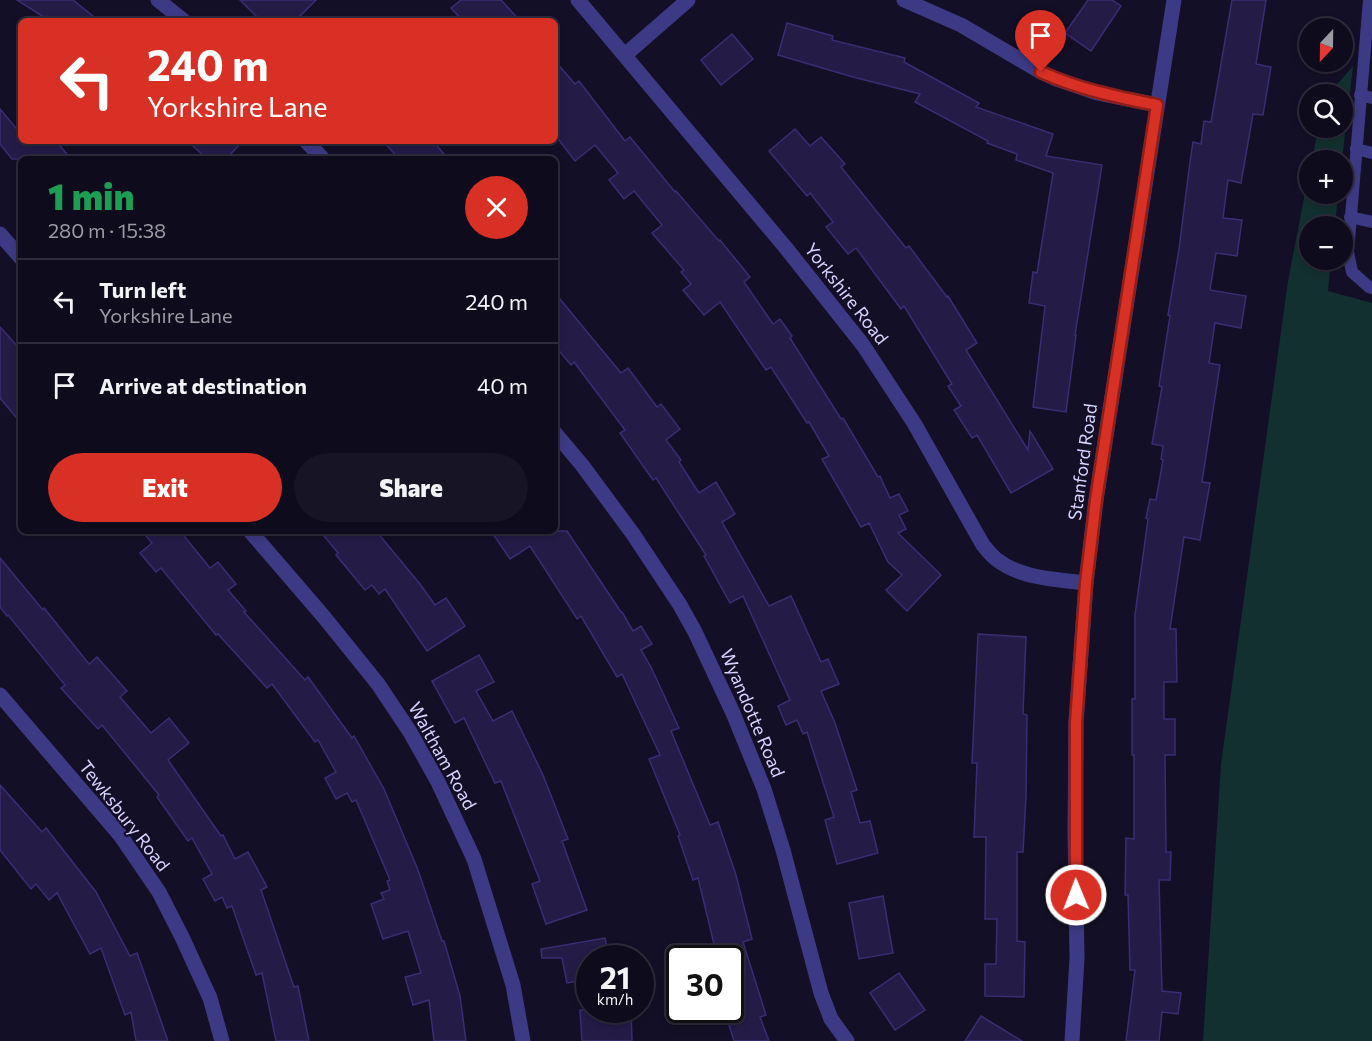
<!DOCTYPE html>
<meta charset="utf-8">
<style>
body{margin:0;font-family:Commissioner,sans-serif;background:#171425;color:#f1f3f6;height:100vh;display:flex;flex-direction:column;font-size:22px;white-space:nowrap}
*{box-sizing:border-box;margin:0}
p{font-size:20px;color:#9b9ba3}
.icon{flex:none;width:33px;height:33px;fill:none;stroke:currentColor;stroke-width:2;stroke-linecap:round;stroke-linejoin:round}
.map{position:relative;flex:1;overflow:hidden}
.side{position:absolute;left:18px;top:156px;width:540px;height:378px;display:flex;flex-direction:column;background:#0e0b1c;border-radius:9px;box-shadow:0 3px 9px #0003,0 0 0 2px #2e2b3b}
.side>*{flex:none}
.top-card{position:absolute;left:18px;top:18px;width:540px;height:126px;border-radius:9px;box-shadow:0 3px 9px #0003,0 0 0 2px #2e2b3b;background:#d93025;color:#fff;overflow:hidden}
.needle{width:39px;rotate:202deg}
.controls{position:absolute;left:1299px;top:18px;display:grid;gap:12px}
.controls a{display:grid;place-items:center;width:54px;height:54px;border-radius:50%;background:#0e0b1c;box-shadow:0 3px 9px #0003,0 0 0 2px #2e2b3b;font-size:30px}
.speed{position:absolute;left:576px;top:945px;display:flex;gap:12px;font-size:30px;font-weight:700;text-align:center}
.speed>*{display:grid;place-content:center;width:78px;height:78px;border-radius:50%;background:#0e0b1c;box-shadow:0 3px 9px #0003,0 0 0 2px #2e2b3b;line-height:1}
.speed small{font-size:15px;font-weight:400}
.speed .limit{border:3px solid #111;border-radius:9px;background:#fff;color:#111}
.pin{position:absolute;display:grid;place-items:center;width:51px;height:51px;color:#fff;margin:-62px -26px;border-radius:50% 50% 50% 0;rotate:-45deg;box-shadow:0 0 6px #0007}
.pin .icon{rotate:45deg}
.me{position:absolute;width:66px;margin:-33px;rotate:359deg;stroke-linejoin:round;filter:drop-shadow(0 0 4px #0008)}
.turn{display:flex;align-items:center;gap:21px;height:126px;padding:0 30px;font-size:27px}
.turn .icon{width:78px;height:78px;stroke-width:2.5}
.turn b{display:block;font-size:42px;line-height:51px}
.round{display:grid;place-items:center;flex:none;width:63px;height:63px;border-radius:32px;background:#171425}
.overview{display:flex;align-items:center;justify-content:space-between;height:102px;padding:0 30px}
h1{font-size:36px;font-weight:800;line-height:45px;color:#1e9e55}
.button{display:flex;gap:12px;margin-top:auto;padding:12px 30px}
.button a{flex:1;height:69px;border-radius:36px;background:#d93025;color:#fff;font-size:24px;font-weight:800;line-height:69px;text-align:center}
.button a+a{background:#171425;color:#f1f3f6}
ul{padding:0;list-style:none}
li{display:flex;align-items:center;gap:18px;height:84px;padding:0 30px;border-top:2px solid #2e2b3b}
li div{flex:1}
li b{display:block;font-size:22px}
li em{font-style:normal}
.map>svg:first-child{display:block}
.green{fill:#12302f}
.building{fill:#241b47;stroke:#3b2d73;stroke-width:1.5}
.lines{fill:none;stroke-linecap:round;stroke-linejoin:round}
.service{stroke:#3d3a85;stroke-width:12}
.minor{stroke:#3d3a85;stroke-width:15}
.route-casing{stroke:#8d1f18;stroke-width:15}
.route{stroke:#d93025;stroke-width:10}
.labels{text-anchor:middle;stroke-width:4.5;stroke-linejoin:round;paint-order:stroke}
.street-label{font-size:18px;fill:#d9d4ff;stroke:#130f26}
</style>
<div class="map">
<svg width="1372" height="1041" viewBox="0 0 1372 1041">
<rect width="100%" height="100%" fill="#130f26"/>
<g class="green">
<polygon points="1353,66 1342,160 1312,160 1318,128 1342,128 1342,94 1329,94"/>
<polygon points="1309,172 1310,194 1338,194 1335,226 1310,226 1310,260 1331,260 1328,291 1372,303 1372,1041 1203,1041 1221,764 1288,281"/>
</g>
<g class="building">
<polygon points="17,0 73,0 99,21 50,21"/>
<polygon points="240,0 316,0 295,21 261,21"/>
<polygon points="461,0 501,0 520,21 463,21 451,8"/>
<polygon points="1088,0 1112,0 1121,6 1091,51 1065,33"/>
<polygon points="1232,0 1266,0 1256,64 1271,67 1263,115 1253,114 1241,183 1228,180 1223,218 1242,220 1237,256 1216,253 1210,290 1246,296 1241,328 1215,323 1209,363 1220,365 1202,482 1210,483 1200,540 1184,537 1170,629 1176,629 1177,682 1164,682 1164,719 1175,719 1175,755 1165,755 1166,852 1171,852 1170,880 1159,880 1162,991 1181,993 1178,1014 1162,1012 1159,1041 1126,1041 1135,970 1130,970 1128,895 1125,895 1126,838 1134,839 1134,755 1132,755 1132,699 1135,699 1135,615 1148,519 1146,518 1150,499 1156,500 1163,460 1161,459 1163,446 1152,444 1162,387 1159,386 1170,316 1168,315 1179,249 1190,162 1193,142 1201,144 1204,121 1211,122"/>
<polygon points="787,23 833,36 832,40 905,58 904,62 979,103 976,107 1053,134 1046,156 1102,165 1075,335 1076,335 1066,412 1033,407 1045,306 1029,303 1033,272 1037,273 1053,173 1016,160 1017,154 987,143 988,141 915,102 920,94 853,77 778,55"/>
<polygon points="732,34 753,59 721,85 701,60"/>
<polygon points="555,61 575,84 579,81 625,141 630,137 675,192 676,191 719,241 720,240 750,277 744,282 773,324 780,319 792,336 790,338 841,419 843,418 878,477 880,476 890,498 899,494 908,511 899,515 906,529 898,533 941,575 907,611 886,590 902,575 888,562 869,523 861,527 822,459 829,456 809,422 807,423 771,367 766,370 720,302 704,315 683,290 691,284 681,272 684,270 652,233 662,225 634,191 624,199 609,180 618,173 595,145 575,161 555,135"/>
<polygon points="0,109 21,134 21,141 56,141 71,159 12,159 0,144"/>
<polygon points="795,129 810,146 821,137 845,164 841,167 906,248 909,246 947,297 948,296 977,343 966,350 1028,450 1030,431 1053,469 1011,493 977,435 972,438 954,410 961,406 948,386 952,384 904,306 901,309 856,248 848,254 826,227 833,222 810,193 807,196 769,151"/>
<polygon points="188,141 243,141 226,159 207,159"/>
<polygon points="383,141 433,141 448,159 399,159"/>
<polygon points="555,293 621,373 628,368 657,407 661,404 680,429 666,440 681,460 679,462 699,493 716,482 735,514 722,522 769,606 791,596 821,662 828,659 839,684 821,691 835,723 857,790 851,792 860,823 870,821 878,853 837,864 825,820 834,817 807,732 803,734 797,720 786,725 778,706 790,700 743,596 730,603 704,556 706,555 656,478 653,480 620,433 625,430 574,362 571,365 555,346"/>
<polygon points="0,327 21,350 21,423 0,398"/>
<polygon points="142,531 180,531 210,568 218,562 236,584 228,590 246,611 244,612 305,680 308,677 352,738 354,736 384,789 418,870 442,941 444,941 460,996 466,1041 434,1041 429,1000 413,1005 405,977 421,973 408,931 383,939 371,904 384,899 381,893 390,890 387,881 390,880 356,800 352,802 347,793 336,799 325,778 336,772 318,740 315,742 272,684 267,688 218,634 216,635 161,568 156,572 140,553 152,543"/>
<polygon points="320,531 376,531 420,584 435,605 446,598 465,626 427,651 385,589 379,594 372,585 365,590 336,555 338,553"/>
<polygon points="491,531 567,531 621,612 622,612 633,631 641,626 652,644 641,650 651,667 679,728 671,731 710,825 718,822 736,875 752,939 743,942 766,1015 760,1017 769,1041 734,1041 724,1010 730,1010 730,945 715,948 698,878 693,880 678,836 680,835 649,759 660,755 622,674 617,677 581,616 577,619 530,546 510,559"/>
<polygon points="0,558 43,610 44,608 89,664 97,657 127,691 120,697 151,733 169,718 189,743 168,760 221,836 223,835 235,859 248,852 267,887 261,890 294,987 298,986 309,1041 276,1041 262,973 256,975 232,906 227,908 222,897 215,901 203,879 212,874 192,838 188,841 157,797 159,795 102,725 98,729 61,688 65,685 8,615 7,616 0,607"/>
<polygon points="978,634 1026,637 1023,714 1027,715 1026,796 1023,852 1017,852 1017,941 1025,942 1024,997 985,996 985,964 996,964 997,919 985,919 986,837 974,837 977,763 972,763"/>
<polygon points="479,655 494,682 476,691 493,721 512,711 543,775 568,839 562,841 587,910 546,924 532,884 540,881 501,781 495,783 464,718 455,723 432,681"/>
<polygon points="0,785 42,832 46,828 96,892 130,956 137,953 168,1041 136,1041 131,1012 125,1015 101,948 90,954 57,893 49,900 36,884 31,889 0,850"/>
<polygon points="883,896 893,953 859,959 849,903"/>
<polygon points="605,938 609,958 590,958 590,979 567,983 562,958 542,958 541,949"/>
<polygon points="899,973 925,1010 895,1030 870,993"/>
<polygon points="580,1010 631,1010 632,1041 582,1041"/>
<polygon points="981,1016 1022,1041 965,1041"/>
</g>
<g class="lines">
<g class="service">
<polyline points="1369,0 1348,252 1352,272 1369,287 1372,288"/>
<polyline points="1360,95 1372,98"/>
<polyline points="1356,149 1372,153"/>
<polyline points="1350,217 1372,222"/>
</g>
<g class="minor">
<polyline points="158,0 184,21"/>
<path d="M 578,0 L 786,248 L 863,345 L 914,423 L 983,545 C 987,550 991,555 996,559 C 1021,579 1055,579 1086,583"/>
<polyline points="904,0 961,25 1041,72 1056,79 1097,93 1157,105"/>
<polyline points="625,55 688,0"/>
<polyline points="306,141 323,159"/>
<polyline points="0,234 21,258"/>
<polyline points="555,433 582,465 633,534 680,605 695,632 733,713 764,789 783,850 821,993 831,1019 847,1041"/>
<polyline points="250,531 324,617 378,684 410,732 438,782 474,859 513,985 523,1041"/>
<polyline points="0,695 120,835 159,892 182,937 210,998 222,1041"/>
<polyline points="1072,1041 1077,959 1075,830 1076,722 1086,583 1096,500 1174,0"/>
</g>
</g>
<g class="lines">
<defs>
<path id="route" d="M 1041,72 C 1078,89 1117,97 1157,105 L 1096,500 L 1086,583 L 1076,722 L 1076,895"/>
</defs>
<use href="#route" class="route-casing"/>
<use href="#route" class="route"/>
</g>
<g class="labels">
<g class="street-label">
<text transform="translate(846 294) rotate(52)" y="6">Yorkshire Road</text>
<text transform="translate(1083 462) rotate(-82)" y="6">Stanford Road</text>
<text transform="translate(752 713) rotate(67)" y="6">Wyandotte Road</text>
<text transform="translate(442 756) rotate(61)" y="6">Waltham Road</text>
<text transform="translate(124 816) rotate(52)" y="6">Tewksbury Road</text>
</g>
</g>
</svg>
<div class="controls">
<a><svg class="needle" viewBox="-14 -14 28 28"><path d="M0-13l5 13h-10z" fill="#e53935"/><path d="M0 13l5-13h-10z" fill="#9b9ba3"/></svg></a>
<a><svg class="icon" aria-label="search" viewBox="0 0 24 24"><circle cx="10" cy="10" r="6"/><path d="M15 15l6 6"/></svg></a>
<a>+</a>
<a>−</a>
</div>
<div class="speed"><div>21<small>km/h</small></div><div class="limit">30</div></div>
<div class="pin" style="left:1041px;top:72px;background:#d93025"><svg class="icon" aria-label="arrive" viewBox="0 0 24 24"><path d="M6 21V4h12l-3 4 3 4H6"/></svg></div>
<svg class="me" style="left:1076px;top:895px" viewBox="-20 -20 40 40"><circle r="17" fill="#d93025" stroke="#fff" stroke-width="3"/><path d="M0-11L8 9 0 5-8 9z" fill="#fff"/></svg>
<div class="top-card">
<div class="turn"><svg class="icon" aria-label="left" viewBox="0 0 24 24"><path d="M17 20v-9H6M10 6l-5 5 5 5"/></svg><div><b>240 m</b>Yorkshire Lane</div></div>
</div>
<section class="side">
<div class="overview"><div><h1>1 min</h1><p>280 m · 15:38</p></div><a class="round" style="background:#d93025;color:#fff"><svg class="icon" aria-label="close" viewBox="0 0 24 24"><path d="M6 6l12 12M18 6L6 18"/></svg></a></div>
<ul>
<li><svg class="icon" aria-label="left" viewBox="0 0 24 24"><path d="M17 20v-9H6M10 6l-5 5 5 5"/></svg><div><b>Turn left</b><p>Yorkshire Lane</p></div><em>240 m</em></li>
<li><svg class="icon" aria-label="arrive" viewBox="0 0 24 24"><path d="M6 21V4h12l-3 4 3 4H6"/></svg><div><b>Arrive at destination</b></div><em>40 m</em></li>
</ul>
<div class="button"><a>Exit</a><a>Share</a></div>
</section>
</div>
